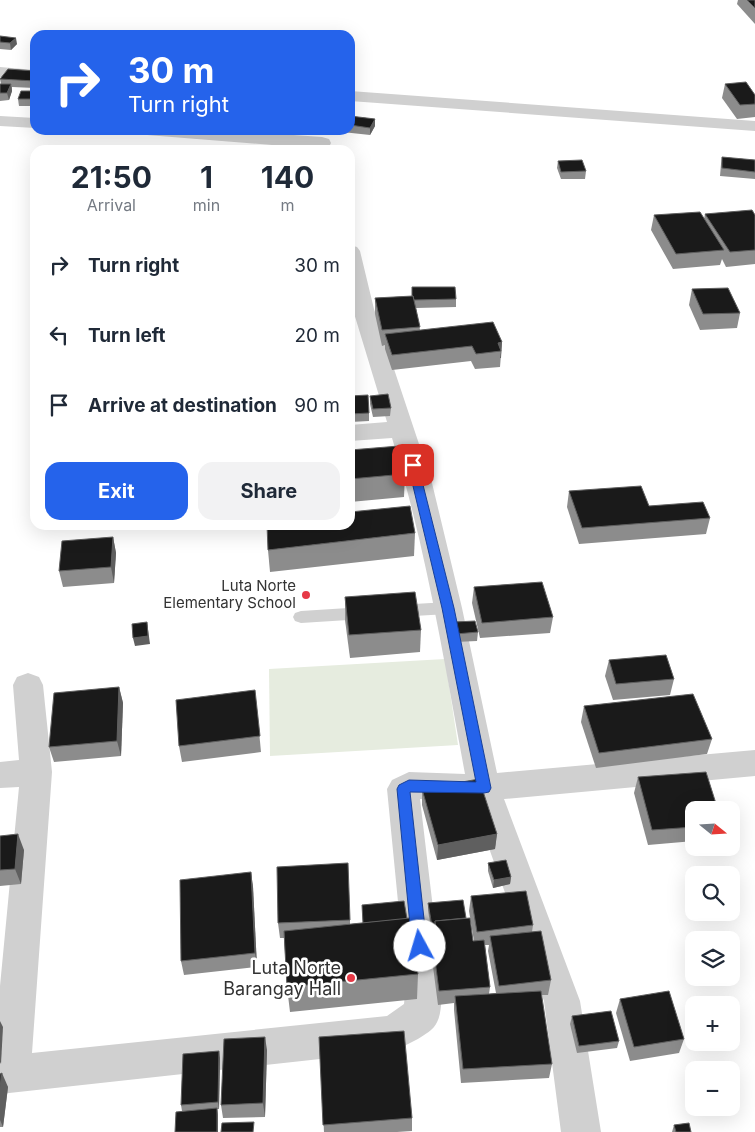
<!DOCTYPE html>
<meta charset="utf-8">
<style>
body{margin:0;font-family:Inter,sans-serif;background:#f2f2f3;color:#1f2937;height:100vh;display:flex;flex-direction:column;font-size:19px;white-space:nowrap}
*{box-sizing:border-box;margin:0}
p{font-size:16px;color:#747a83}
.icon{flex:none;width:28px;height:28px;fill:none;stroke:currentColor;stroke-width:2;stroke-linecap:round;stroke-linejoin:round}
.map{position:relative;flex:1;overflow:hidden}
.panel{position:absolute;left:30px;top:145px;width:325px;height:385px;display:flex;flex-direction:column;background:#fff;border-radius:15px;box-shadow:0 5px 20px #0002}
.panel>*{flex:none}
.guide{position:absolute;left:30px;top:30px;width:325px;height:105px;border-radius:15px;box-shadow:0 5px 20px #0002;background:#2563eb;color:#fff;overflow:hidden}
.needle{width:32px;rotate:108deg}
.buttons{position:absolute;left:685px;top:801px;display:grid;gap:10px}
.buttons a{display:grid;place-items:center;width:55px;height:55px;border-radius:10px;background:#fff;box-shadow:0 5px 20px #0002;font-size:25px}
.pin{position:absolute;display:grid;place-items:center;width:42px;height:42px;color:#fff;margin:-21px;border-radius:10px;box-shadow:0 2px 8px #0006}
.me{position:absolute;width:55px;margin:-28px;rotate:354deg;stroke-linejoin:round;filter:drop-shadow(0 0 4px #0008)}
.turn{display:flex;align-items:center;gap:18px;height:105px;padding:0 15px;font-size:22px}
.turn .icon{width:65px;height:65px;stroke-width:2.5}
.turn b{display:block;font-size:35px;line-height:42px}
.eta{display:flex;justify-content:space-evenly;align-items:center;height:85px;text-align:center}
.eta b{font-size:30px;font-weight:700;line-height:35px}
.cta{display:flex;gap:10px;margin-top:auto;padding:10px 15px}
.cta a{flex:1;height:58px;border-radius:15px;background:#2563eb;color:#fff;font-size:20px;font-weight:700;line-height:58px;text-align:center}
.cta a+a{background:#f2f2f3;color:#1f2937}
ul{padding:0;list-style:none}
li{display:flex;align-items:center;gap:15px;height:70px;padding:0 15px}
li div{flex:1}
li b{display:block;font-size:19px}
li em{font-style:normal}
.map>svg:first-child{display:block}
.green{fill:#e6ecdf}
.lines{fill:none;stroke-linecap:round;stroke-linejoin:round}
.service{fill:#d0d0d0;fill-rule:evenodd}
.minor{fill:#d0d0d0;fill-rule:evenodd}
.wall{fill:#8c8c8c;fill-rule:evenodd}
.shaded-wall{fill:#5f5f5f}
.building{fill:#1a1a1a;stroke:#5f5f5f}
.route{fill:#2563eb;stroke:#184099}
.poi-dot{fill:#e63946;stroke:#fff;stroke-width:2}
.labels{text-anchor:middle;stroke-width:5;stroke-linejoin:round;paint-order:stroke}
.poi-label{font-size:15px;fill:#333;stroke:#fff;text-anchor:end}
.near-poi-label{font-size:18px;fill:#333;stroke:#fff;text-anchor:end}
</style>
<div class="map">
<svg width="755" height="1132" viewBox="0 0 755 1132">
<rect width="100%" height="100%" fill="#fff"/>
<polygon class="green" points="445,659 458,745 270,756 269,669"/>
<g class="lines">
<g class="service">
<polygon points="448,602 453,604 456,608 453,612 448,614 397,617 392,615 389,611 392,607 397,605"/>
<polygon points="364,607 369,609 372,613 369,617 364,619 301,623 295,621 293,617 295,613 301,611"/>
</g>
<g class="minor">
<polygon points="0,67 35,70 35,80 0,77"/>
<polygon points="350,91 755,121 755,131 350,101"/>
<polygon points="0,116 35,118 35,128 0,126"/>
<polygon points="138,130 221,130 322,137 329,139 331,143 329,147 322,149 147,135 141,134"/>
<path d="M 350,245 L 357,247 L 360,251 L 374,309 L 432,483 L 462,608 L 497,773 L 755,750 L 755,776 L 504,799 L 580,1001 L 601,1132 L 561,1132 L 544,1001 L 472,801 L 420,799 L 442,984 C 441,997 443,1016 434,1027 C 426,1036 405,1046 393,1051 L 0,1094 L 0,986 L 19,787 L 0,788 L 0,762 L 19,760 L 13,685 L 17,677 L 28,673 L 39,677 L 43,685 L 52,772 L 32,1053 L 387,1016 L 404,1004 L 406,984 L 387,789 L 392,780 L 409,772 L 465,774 C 444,661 426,547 392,438 L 350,441 L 350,425 L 387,422 L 350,300 Z"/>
</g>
</g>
<g class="wall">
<polygon points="738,0 755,0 755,24 737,4"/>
<polygon points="0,36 17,44 11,50 0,49"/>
<polygon points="35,71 35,88 12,87 12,91 9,100 0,101 0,84 1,84 0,79"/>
<polygon points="725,84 755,95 755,117 737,119 722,98"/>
<polygon points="35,91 34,106 19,106 18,99"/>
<polygon points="350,116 375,119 375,126 370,135 333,131 333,130 350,130"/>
<polygon points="722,157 755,160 755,179 720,176 721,164"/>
<polygon points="558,161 586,171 585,179 561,179 557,168"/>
<polygon points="705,214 755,215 755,264 726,267 722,259 720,265 673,269 651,230 654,215 704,219"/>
<polygon points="412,287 456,299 456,307 416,308 420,330 502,342 500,367 475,369 471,361 392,370 385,349 385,345 382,346 375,314 375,298 412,296"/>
<polygon points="692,289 740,313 737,328 700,330 689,305"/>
<polygon points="350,396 369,413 369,421 350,422"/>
<polygon points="370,396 391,408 390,416 373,417 370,404"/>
<polygon points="350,450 405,474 404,497 350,502"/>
<polygon points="569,491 649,506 710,518 706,534 579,544 567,507"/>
<polygon points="415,533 414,556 270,572 268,550"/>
<polygon points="113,537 116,553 114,583 63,587 59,571"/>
<polygon points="474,587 553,617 550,633 480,638 472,603"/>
<polygon points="345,597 421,630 420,652 350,658 345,620"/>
<polygon points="453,622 478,632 477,641 455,642 453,631"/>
<polygon points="609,660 674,679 670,695 613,700 605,676"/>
<polygon points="119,687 123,703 121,756 54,762 49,747"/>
<polygon points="255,690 261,752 182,762 179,746"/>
<polygon points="584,706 712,739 707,754 596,768 581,722"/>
<polygon points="638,777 694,810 694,841 648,845 634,793"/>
<polygon points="422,789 497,834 495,849 437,860 422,805"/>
<polygon points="0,836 24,850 21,884 0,886"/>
<polygon points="488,863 511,877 510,884 493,888 488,871"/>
<polygon points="251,872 253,887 257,967 184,975 181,961"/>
<path d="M 471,896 L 533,925 L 532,932 L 551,980 L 548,995 L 541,995 L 552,1064 L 549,1078 L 461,1083 L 454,1010 L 454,1003 L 438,1005 L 432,959 L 433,944 L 435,944 L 435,933 L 432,933 L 428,911 L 428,903 L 466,918 L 473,941 L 474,941 L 469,911 ZM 485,945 L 489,945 L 488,951 L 496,993 L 489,994 L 490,987 Z"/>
<polygon points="362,905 407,919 418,974 417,999 290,1012 287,987 284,938 280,938 278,923 350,920 350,924 363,923"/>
<polygon points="620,999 684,1039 679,1053 630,1061 616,1013"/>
<polygon points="572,1016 619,1041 617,1048 577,1053 570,1024"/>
<polygon points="319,1037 412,1118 412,1131 397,1132 324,1132"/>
<polygon points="267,1050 265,1117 223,1118 221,1105"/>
<polygon points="220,1058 219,1109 217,1109 218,1115 218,1132 175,1132 182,1111 181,1105"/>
<polygon points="0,1074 8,1087 3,1127 0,1127"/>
<polygon points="674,1125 691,1132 672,1132"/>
</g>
<g class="shaded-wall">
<polygon points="16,38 17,44 11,50 10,43"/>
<polygon points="11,84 12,91 9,100 7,93"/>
<polygon points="35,94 35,104 34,106 33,99"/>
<polygon points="375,119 375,126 370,135 370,128"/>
<polygon points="502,342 501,358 500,358 501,351 498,343"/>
<polygon points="113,537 116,553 114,583 111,567"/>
<polygon points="147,622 150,644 135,646 133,638"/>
<polygon points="119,687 123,703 121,756 117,741"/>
<polygon points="18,834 24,850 21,884 15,869"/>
<polygon points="497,834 495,849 437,860 438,845"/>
<polygon points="251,872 253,887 257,967 255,953"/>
<polygon points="511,877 510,884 493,888 494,880"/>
<polygon points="0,1021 3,1027 1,1064 0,1062"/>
<polygon points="265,1037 267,1050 265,1117 263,1103"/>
<polygon points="219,1051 220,1058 219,1109 218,1102"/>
<polygon points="2,1073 8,1087 3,1127 0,1120 0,1087"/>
<polygon points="217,1108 218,1115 218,1132 217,1132"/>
</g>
<g class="building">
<polygon points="747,0 755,0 755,8"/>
<polygon points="0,36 16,38 10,43 0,42"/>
<polygon points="8,69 35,71 35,81 0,79"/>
<polygon points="746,82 755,95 755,104 740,105 725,84"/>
<polygon points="0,84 11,84 7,93 0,93"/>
<polygon points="21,91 35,91 35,94 33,99 18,99"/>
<polygon points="350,116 375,119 370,128 350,125"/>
<polygon points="722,157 755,160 755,172 722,168"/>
<polygon points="582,160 586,171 561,172 558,161"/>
<polygon points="752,210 755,215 755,250 730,252 705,214"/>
<polygon points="700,212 724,250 676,254 654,215"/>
<polygon points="412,287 455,287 456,299 414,300 413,296 412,296"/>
<polygon points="728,288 740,313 703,314 692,289"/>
<polygon points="413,296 420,327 382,330 375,298"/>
<polygon points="493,322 502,342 498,343 501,351 476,354 472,346 392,355 385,334"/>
<polygon points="388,394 391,408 373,409 370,396"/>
<polygon points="368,395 369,413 350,414 350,396"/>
<polygon points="399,446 405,474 350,479 350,450"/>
<polygon points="641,486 649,506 703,502 710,518 582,528 569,491"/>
<polygon points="410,506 415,533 268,550 267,525 350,525 350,512"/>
<polygon points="113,537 111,567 59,571 62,541"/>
<polygon points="542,582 553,617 482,623 474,587"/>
<polygon points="415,592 421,630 349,635 345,597"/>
<polygon points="475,621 478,632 456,634 453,622"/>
<polygon points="147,622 148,636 133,638 132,624"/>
<polygon points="666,655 674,679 616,684 609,660"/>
<polygon points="119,687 117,741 49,747 54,693"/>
<polygon points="255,690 260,736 179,746 176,700"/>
<polygon points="693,694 712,739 599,753 584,706"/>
<polygon points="706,772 718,810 694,810 694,827 652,830 638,777"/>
<polygon points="479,779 497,834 438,845 422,789"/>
<polygon points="18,834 15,869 0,870 0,836"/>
<polygon points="506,860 511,877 494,880 488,863"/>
<polygon points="348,863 350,920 278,923 277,867"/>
<polygon points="251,872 255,953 181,961 180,880"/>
<polygon points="526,891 533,925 477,932 471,896"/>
<polygon points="463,900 466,918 435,921 435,926 432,926 428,903"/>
<polygon points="404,901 407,919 363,923 362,905"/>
<polygon points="410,918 418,974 287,987 284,931"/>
<polygon points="470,918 473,941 484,940 490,987 439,991 433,944 438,944 435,921"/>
<polygon points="541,931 551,980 499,986 490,936"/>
<polygon points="541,991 552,1064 463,1069 455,996"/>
<polygon points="669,991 684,1039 634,1047 620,999"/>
<polygon points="611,1011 619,1041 579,1046 572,1016"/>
<polygon points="404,1031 412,1118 323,1125 319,1037"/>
<polygon points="265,1037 263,1103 221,1105 224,1039"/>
<polygon points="219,1051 218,1102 181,1105 183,1054"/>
<polygon points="2,1073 0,1087 0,1074"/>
<polygon points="217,1108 217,1132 175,1132 176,1112"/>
<polygon points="254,1122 253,1132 221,1132 222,1123"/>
<polygon points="689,1123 691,1132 676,1132 674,1125"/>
</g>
<polygon class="route" points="413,461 418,465 454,608 491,788 489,792 484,793 410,792 427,946 425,951 420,953 415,951 412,946 397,789 399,785 409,780 476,782 442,608 408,465"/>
<g class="poi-dot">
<circle cx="306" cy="595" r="5"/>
<circle cx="351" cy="978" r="5"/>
</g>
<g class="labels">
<g class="poi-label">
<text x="296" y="591">Luta Norte<tspan x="296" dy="17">Elementary School</tspan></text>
</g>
<g class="near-poi-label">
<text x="341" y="974">Luta Norte<tspan x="341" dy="21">Barangay Hall</tspan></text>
</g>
</g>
</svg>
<div class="buttons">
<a><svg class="needle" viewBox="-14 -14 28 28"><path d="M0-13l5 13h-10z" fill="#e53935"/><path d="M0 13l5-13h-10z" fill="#747a83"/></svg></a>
<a><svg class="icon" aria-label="search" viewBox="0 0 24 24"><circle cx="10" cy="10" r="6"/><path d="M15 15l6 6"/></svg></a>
<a><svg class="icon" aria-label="layers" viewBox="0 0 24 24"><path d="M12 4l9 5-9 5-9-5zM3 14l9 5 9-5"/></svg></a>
<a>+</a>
<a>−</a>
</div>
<div class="pin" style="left:413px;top:465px;background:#d93025"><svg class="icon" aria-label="arrive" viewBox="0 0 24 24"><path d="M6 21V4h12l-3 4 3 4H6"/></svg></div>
<svg class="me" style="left:420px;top:946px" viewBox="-20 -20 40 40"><circle r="19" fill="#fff"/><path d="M0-13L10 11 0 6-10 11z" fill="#2563eb"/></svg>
<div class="guide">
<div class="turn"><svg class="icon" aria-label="right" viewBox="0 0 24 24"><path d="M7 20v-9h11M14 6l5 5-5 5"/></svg><div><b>30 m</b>Turn right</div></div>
</div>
<section class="panel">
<div class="eta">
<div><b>21:50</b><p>Arrival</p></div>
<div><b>1</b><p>min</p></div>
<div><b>140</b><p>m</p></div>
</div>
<ul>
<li><svg class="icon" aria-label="right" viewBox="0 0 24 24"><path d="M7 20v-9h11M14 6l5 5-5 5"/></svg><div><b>Turn right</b></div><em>30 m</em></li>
<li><svg class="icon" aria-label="left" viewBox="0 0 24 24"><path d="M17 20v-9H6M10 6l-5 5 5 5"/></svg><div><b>Turn left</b></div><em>20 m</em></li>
<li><svg class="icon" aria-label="arrive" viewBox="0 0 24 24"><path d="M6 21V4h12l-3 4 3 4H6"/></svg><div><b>Arrive at destination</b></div><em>90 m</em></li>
</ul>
<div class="cta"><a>Exit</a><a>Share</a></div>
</section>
</div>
